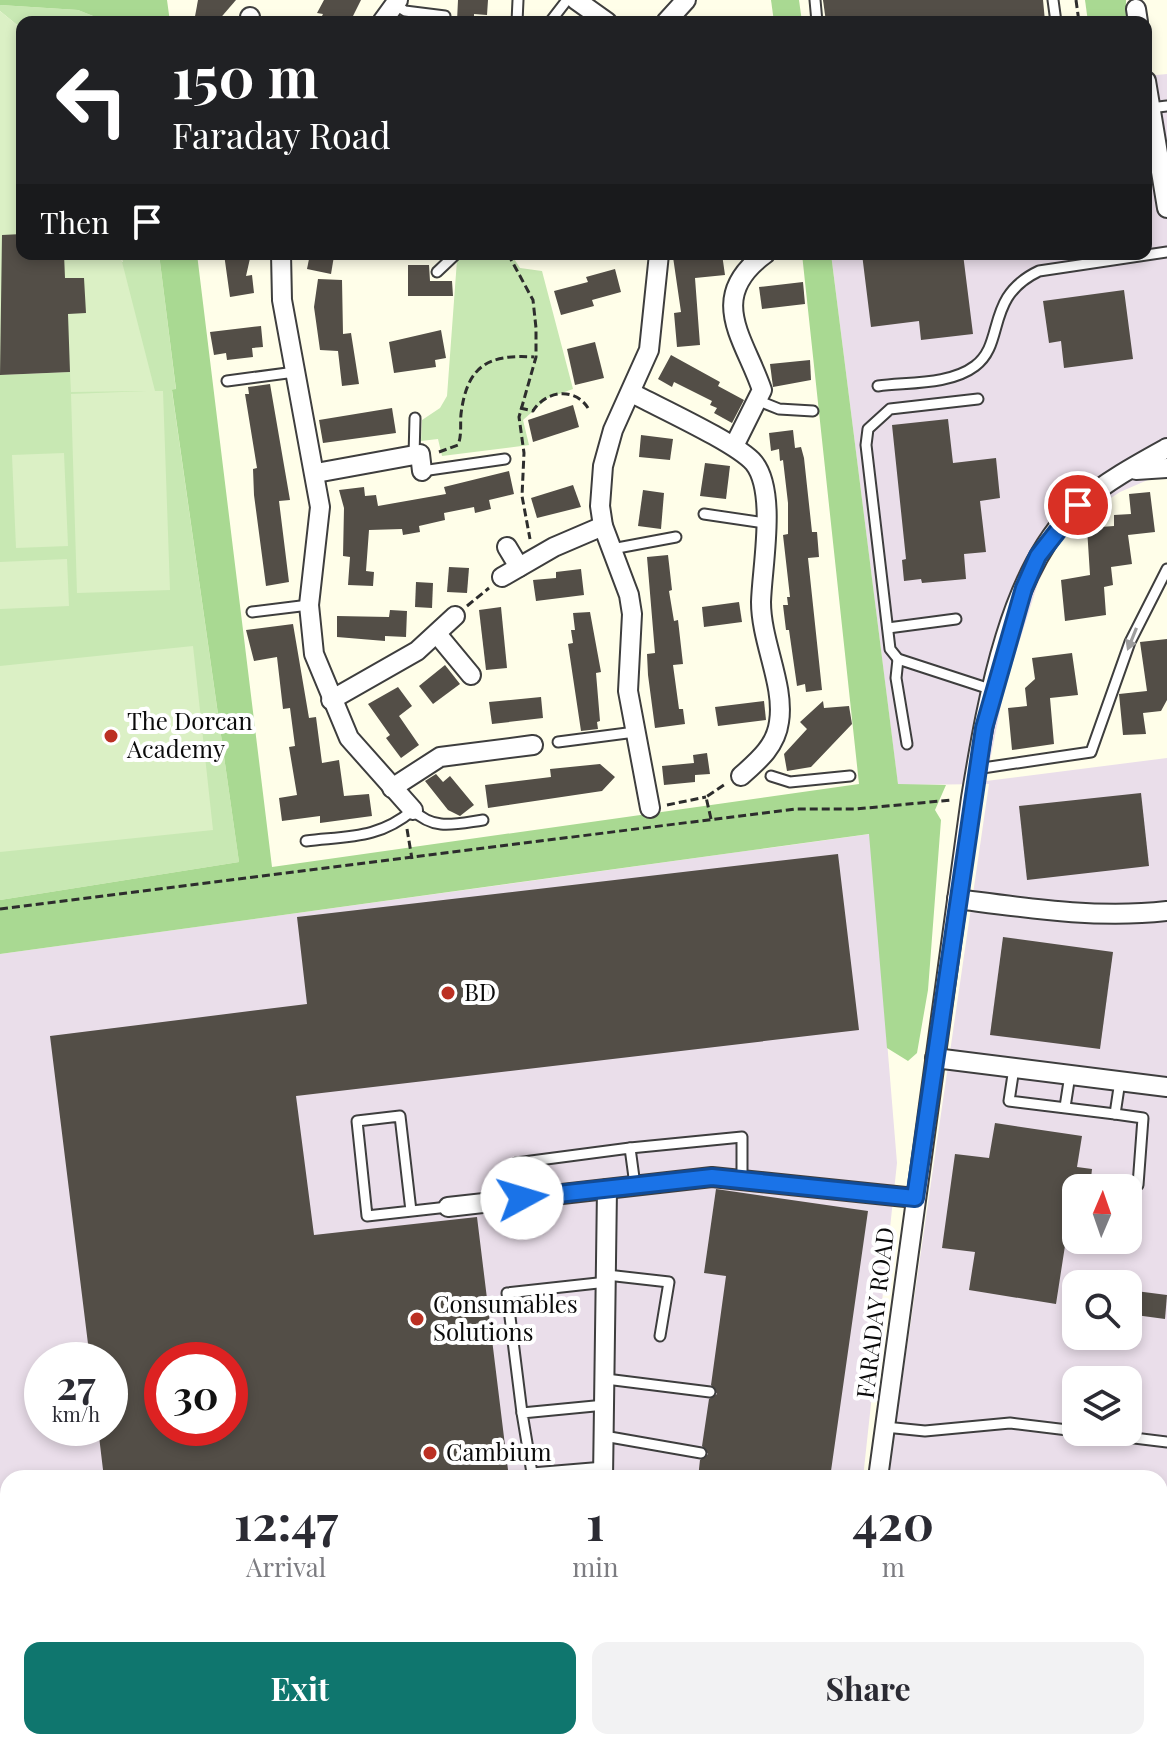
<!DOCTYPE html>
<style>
body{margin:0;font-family:"Playfair Display",serif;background:#f2f2f3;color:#2b2b33;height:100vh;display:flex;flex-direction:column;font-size:30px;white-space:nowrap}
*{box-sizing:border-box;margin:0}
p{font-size:26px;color:#7c7c81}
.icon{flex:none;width:44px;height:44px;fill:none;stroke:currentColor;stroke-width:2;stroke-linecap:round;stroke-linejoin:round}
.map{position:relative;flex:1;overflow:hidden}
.drawer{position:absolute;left:0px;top:1470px;width:1168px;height:280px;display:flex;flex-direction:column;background:#fff;border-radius:24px 24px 0 0;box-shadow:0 4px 12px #0003}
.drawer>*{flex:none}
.banner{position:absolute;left:16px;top:16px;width:1136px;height:244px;border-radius:16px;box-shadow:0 4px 12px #0003;background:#202124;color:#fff;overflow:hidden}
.needle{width:52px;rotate:2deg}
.tools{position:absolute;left:1062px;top:1174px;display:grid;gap:16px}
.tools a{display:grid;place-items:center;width:80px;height:80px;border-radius:16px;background:#fff;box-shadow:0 4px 12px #0003;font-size:40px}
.speed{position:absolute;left:24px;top:1342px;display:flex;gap:16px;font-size:40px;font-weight:700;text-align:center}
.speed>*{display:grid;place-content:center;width:104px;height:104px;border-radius:50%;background:#fff;box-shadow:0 4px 12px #0003;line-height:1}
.speed small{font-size:20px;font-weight:400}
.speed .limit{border:12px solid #d22;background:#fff;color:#111}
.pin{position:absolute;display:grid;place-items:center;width:68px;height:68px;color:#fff;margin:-34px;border:4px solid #fff;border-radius:50%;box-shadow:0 2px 8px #0007}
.me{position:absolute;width:88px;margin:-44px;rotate:84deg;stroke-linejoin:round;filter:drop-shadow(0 0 6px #0008)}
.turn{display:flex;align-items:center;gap:28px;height:168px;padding:0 24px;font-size:36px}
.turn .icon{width:104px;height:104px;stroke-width:2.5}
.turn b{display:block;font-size:56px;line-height:68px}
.then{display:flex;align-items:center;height:76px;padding:0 24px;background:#0003;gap:16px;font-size:30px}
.eta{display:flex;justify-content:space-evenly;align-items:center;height:136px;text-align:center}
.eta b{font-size:48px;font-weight:700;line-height:56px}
.cta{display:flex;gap:16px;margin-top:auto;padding:16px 24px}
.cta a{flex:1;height:92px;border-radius:16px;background:#0f766e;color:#fff;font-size:32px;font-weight:700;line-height:92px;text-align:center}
.cta a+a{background:#f2f2f3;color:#2b2b33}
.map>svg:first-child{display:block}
.industrial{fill:#eadeea;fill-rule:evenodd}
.green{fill:#c8e8b3}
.forest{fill:#a9d992}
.pitch{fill:#dbf0c5}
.building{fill:#534e47;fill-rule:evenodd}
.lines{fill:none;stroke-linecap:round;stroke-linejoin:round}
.lane-casing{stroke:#3e3e3e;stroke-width:13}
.street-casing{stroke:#3e3e3e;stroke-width:22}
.path{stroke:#2d2d2d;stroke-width:3;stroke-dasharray:8 4;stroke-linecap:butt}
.lane{stroke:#fff;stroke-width:9}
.street{stroke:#fff;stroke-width:18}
.oneway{fill:#9d9d9d}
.route-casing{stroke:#114b97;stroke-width:20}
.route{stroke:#1a73e8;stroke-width:14}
.poi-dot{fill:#bb3023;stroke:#fff;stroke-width:3}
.labels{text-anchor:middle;stroke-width:8;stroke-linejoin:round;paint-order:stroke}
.poi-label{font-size:24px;fill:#0b0b0b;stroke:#fff;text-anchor:start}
.street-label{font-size:24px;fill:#0b0b0b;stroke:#fff}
</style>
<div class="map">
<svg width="1167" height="1750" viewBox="0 0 1167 1750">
<rect width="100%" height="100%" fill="#fffee9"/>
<g class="industrial">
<path d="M 1167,74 L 1167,479 L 1150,479 L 1120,492 L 1085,515 L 1056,546 L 1038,583 L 1004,690 L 986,781 L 1167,758 L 1167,1750 L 816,1750 L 819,1742 L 1160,1742 L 1160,1478 L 888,1478 L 989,784 L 898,785 L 831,254 L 1146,254 L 1146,76 ZM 1076,1188 L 1128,1188 L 1128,1240 L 1076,1240 ZM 1076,1284 L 1128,1284 L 1128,1336 L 1076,1336 ZM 1076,1380 L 1128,1380 L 1128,1432 L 1076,1432 Z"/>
<path d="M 870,834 L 897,1163 L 863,1478 L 8,1478 L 8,1615 L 0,1560 L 0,954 ZM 42,1360 L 110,1360 L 110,1428 L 42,1428 ZM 162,1360 L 230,1360 L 230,1428 L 162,1428 Z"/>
<polygon points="0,1638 8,1640 8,1742 784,1742 781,1750 0,1750"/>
</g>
<g class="green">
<polygon points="0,5 78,10 108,22 22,22 22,29 0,11"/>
<polygon points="107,254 123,262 120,254 159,254 176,390 172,391 239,862 0,900 0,375 70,372"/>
<polygon points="463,254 511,254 520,268 542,271 573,389 548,398 523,420 529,445 442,456 438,439 421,441 422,420 440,408 447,396 457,260"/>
</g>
<g class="forest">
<polygon points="0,0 167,0 170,22 108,22 78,10 0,5"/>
<polygon points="771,0 799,0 802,22 774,22"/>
<polygon points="1085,0 1126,0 1126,22 1088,22"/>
<polygon points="159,254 197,254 272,867 859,784 802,254 831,254 898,784 946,785 935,810 941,820 928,990 917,1053 908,1061 887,1048 869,834 0,954 0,900 239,862 172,390 176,389"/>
<polygon points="0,1560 8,1615 8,1649 0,1654"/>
</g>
<g class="pitch">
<polygon points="0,11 22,29 22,254 120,254 155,391 163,391 170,590 77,593 71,394 147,391 71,392 70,372 0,375"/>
<polygon points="64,453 68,546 16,548 12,455"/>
<polygon points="67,559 69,606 0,609 0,562"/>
<polygon points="193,646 213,830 0,852 0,666"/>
</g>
<g class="building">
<polygon points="198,0 236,0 217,22 194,22"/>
<polygon points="324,0 361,0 350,22 319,22 323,14 317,13"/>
<polygon points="458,0 488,0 487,15 474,14 474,22 457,21"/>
<polygon points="823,0 1043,0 1045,21 826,22"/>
<polygon points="22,234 22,254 64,254 65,278 84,278 86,313 68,314 70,372 0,375 2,235"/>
<polygon points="224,254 251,254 246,276 252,275 254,293 230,297"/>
<polygon points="310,254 334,256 331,274 307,269"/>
<polygon points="722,254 725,275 695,278 700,345 677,347 674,313 681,312 673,257"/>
<polygon points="862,254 963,254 973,334 921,340 919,321 871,327"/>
<polygon points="408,265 429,265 430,281 452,281 453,296 408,296"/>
<polygon points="615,269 621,292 592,300 594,306 561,315 554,291 588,282 586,277"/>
<polygon points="318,279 342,280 343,334 351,333 359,384 342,386 338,351 320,350 314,307"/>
<polygon points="803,282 805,304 762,309 759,287"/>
<polygon points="1124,290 1133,359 1064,368 1061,341 1049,343 1043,301"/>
<polygon points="261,326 263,347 252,348 253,357 227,360 226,353 214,355 210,332"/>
<polygon points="441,330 446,358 435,360 436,367 394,373 389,342"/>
<polygon points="595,342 604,378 575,385 567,349"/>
<polygon points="671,355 720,382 718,386 744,400 732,423 714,413 717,408 710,405 712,401 674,382 672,387 658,379"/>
<polygon points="810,360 811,380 773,387 770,364"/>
<polygon points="270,384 290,500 279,501 289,582 266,586 254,495 253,469 257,468 245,394 249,394 248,387"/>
<polygon points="573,405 579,427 533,442 528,420"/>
<polygon points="392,408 396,433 323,443 319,420"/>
<polygon points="948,419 953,463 996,458 1000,498 980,501 986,552 964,554 966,579 922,583 921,579 904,581 902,560 906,559 892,425"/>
<polygon points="793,430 795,448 801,447 804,458 812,532 817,532 819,557 808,558 822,690 806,692 805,684 797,686 789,630 786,630 783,605 788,605 787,597 790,597 783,535 788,534 788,503 783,460 780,461 779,449 771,451 769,433"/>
<polygon points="641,435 673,439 670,460 639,457"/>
<polygon points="705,463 730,466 726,499 700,496"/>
<polygon points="509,471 514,494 489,500 491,509 475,513 474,507 444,513 445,520 419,526 420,532 403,535 402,529 369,530 366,571 374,572 373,586 348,585 350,557 343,556 344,508 339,490 364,487 365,496 376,495 378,506 446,494 444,487"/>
<polygon points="573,485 581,507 537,518 531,498"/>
<polygon points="643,490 664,493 661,529 638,526"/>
<polygon points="1150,492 1155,532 1128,535 1132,564 1111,567 1113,585 1104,587 1106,615 1065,621 1061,580 1090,575 1087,528 1114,526 1114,515 1131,514 1129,494"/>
<polygon points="668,555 672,590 669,591 674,621 678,620 683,664 673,665 679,709 683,709 685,724 655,728 648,675 647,654 655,653 647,557"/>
<polygon points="449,567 469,568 467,593 447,592"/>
<polygon points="581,569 584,595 536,601 533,580 556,578 556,572"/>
<polygon points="416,582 433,583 432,608 415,607"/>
<polygon points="739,602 742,622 704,627 702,607"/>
<polygon points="501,607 507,668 486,670 479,610"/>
<polygon points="390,610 407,611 406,637 385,636 385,641 337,637 337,616 389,617"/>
<polygon points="590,612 601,672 596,673 600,721 597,722 598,729 581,731 568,644 573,643 571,630 575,630 573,613"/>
<polygon points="293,624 309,718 316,717 322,763 339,760 344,796 369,794 372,816 320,823 320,816 282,821 279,798 297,795 289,747 295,746 290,708 283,709 277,657 254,661 246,630"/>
<polygon points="1167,639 1167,700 1161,711 1143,713 1146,734 1123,735 1119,694 1147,691 1140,642"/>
<polygon points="1072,653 1078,695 1050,698 1054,744 1012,750 1008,708 1027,706 1025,688 1035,679 1032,658"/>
<polygon points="445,665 460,684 433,704 419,686"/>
<polygon points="398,687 412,706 399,716 419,745 401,758 386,738 390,735 368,704"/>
<polygon points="541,697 543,718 492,724 489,702"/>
<polygon points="764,701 766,720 718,726 715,707"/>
<polygon points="823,701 824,708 849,706 852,724 811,767 787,771 784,754 807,729 800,722"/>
<polygon points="707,753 710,774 695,775 695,772 695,782 664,785 662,766 694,763 693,755"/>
<polygon points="600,764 615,777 602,791 488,808 485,785 551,777 550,769"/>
<polygon points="436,774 443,782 450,776 474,805 460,816 448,810 425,781"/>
<polygon points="1141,793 1149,866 1027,880 1019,806"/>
<path d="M 838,854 L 859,1030 L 296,1096 L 314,1235 L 477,1217 L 509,1478 L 104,1478 L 98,1428 L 110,1428 L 110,1360 L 90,1360 L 50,1036 L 307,1004 L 297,917 ZM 162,1360 L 230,1360 L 230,1428 L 162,1428 Z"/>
<polygon points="1003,937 1113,952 1100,1049 990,1035"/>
<polygon points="995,1123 1082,1136 1077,1167 1092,1169 1090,1188 1076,1188 1076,1208 1071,1207 1056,1304 969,1290 975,1252 942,1248 955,1154 989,1158"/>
<polygon points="716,1189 868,1211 830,1478 698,1478 700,1460 708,1454 702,1446 709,1399 717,1394 711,1385 726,1276 704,1273"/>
<polygon points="1128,1290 1167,1295 1165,1319 1128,1314"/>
</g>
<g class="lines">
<defs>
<g id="lane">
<polyline points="815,0 817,22"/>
<polyline points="1053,0 1056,22"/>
<polyline points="394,4 405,11 445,16"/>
<polyline points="517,22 518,0"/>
<polyline points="550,22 567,0"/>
<polyline points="1150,108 1167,106"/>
<polyline points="437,272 456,254"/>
<polyline points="227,381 295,372"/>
<path d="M 878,386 C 908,382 950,385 975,366 C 1006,343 984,297 1039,271 L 1167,252"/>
<polyline points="978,399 890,409 868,429 866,445 890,649 898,659 993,690"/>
<polyline points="759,401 779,409 813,411"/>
<polyline points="414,456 415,418"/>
<polyline points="422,471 505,459"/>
<polyline points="704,514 765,523"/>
<polyline points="612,549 676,537"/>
<polyline points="252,612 309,605"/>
<polyline points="888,628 956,619"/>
<polyline points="898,659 896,678 907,744"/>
<polyline points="558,742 635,732"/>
<polyline points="976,769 1091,752 1130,642 1167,569"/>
<polyline points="771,776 790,782 850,776"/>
<path d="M 306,841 C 348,836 379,839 413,810 C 434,831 455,824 483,820"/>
<polyline points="1014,1068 1009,1101 1115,1114"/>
<polyline points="1120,1081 1115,1114 1143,1118 1138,1185"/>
<polyline points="1065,1107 1070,1075"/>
<polyline points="630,1148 742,1137 742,1178"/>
<polyline points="522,1198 516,1163 630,1148 635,1185"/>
<polyline points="411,1211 400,1116 357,1121 367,1216 448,1207"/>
<polyline points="607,1275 669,1282 660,1336"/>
<polyline points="606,1379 710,1392"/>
<polyline points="522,1413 507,1293 607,1282"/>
<polyline points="885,1427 925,1431 1010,1423 1076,1431"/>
<polyline points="1085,1432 1167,1442"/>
<polyline points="604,1436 701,1453"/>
<polyline points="604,1467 532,1473 522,1413 605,1405"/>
<polyline points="0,1679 8,1689"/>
<polyline points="447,1742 454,1750"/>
<polyline points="1145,1742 1167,1746"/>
<polyline points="11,1750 12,1742"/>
<polyline points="124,1750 125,1742"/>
<polyline points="735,1750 736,1742"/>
<polyline points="878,1750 906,1750"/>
</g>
<g id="street">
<polyline points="576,0 607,22"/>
<polyline points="1136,9 1138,22"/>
<polyline points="250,17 250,22"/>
<polyline points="382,22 398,0"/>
<polyline points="666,22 686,0"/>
<polyline points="1146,81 1167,208"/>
<polyline points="281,254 282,300 320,507 309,605 314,654 349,738 413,810"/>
<path d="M 632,393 C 660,408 737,443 754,463 C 777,492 762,566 761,602 C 761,642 785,685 779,722 C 776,746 758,761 741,776"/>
<path d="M 734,446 L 762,390 C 745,339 705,298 765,254"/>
<polyline points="1136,470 1167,468"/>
<polyline points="316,473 420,454 422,471"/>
<polyline points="507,547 519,567"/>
<polyline points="502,577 554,547 603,526"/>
<polyline points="437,634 471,675"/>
<polyline points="331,700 417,651 455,616"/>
<polyline points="392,788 440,757 533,745"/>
<polyline points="650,808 628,691 632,614 629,595 603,526 600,506 603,466 613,430 649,350 659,254"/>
<path d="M 957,899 C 1027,908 1096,919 1167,911"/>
<polyline points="935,1058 1167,1087"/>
<polyline points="448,1207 712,1177 915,1198"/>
<polyline points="603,1478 607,1189"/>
<path d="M 878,1478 L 971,798 C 986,708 1008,567 1080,504 C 1105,482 1138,464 1167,448"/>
<polyline points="801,1750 804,1742"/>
</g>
</defs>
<use href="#lane" class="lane-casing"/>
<use href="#street" class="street-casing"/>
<g class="path">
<polyline points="1076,0 1079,22"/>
<polyline points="508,254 533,300 536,328 536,357 519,417 524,453 522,496 530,539"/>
<path d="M 520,408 L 533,411 C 546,390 575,387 588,408"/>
<path d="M 439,452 L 458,445 C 462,435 460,424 461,414 C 467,365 489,354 534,357"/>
<polyline points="467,606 489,588"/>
<polyline points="667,805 706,797"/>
<polyline points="711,819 706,797 727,783"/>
<polyline points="407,829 412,859"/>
<polyline points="0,909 795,809 856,809 951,800"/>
</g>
<use href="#lane" class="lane"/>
<use href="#street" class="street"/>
</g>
<defs><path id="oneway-solid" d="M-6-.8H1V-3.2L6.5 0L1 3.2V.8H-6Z" transform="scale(2)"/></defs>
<use class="oneway" href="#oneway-solid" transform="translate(1132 639) rotate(112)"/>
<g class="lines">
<defs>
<polyline id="route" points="522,1198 712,1177 915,1198 984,728 1024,588 1038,556 1078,505"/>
</defs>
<use href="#route" class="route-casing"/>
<use href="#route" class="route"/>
</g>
<g class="poi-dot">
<circle cx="111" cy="736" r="8"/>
<circle cx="448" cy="993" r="8"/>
<circle cx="417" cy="1319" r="8"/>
<circle cx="430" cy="1453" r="8"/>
</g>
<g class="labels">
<g class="poi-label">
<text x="127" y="730">The Dorcan<tspan x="127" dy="28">Academy</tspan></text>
<text x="464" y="1001">BD</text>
<text x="433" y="1313">Consumables<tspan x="433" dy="28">Solutions</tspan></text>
<text x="446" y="1461">Cambium</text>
</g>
<g class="street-label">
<text transform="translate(876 1313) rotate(-83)" y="8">FARADAY ROAD</text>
</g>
</g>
</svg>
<div class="tools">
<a><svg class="needle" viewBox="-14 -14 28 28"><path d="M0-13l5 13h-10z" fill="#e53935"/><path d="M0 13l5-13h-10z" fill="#7c7c81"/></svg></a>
<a><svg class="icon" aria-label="search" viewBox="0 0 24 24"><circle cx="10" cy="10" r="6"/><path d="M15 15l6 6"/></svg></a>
<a><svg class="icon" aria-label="layers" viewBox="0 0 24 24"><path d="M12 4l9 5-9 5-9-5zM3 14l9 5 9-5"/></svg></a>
</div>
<div class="speed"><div>27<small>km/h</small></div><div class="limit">30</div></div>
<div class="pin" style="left:1078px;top:505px;background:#d93025"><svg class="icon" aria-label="arrive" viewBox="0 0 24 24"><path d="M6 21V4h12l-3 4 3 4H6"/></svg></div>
<svg class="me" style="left:522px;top:1198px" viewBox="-20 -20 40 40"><circle r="19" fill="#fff"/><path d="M0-13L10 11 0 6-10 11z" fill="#1a73e8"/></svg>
<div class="banner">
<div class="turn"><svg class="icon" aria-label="left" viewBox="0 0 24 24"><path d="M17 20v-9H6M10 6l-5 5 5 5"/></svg><div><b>150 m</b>Faraday Road</div></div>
<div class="then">Then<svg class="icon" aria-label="arrive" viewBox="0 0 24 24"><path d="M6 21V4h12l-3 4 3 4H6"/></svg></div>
</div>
<section class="drawer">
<div class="eta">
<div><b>12:47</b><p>Arrival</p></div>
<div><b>1</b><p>min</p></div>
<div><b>420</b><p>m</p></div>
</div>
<div class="cta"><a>Exit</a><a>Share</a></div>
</section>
</div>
